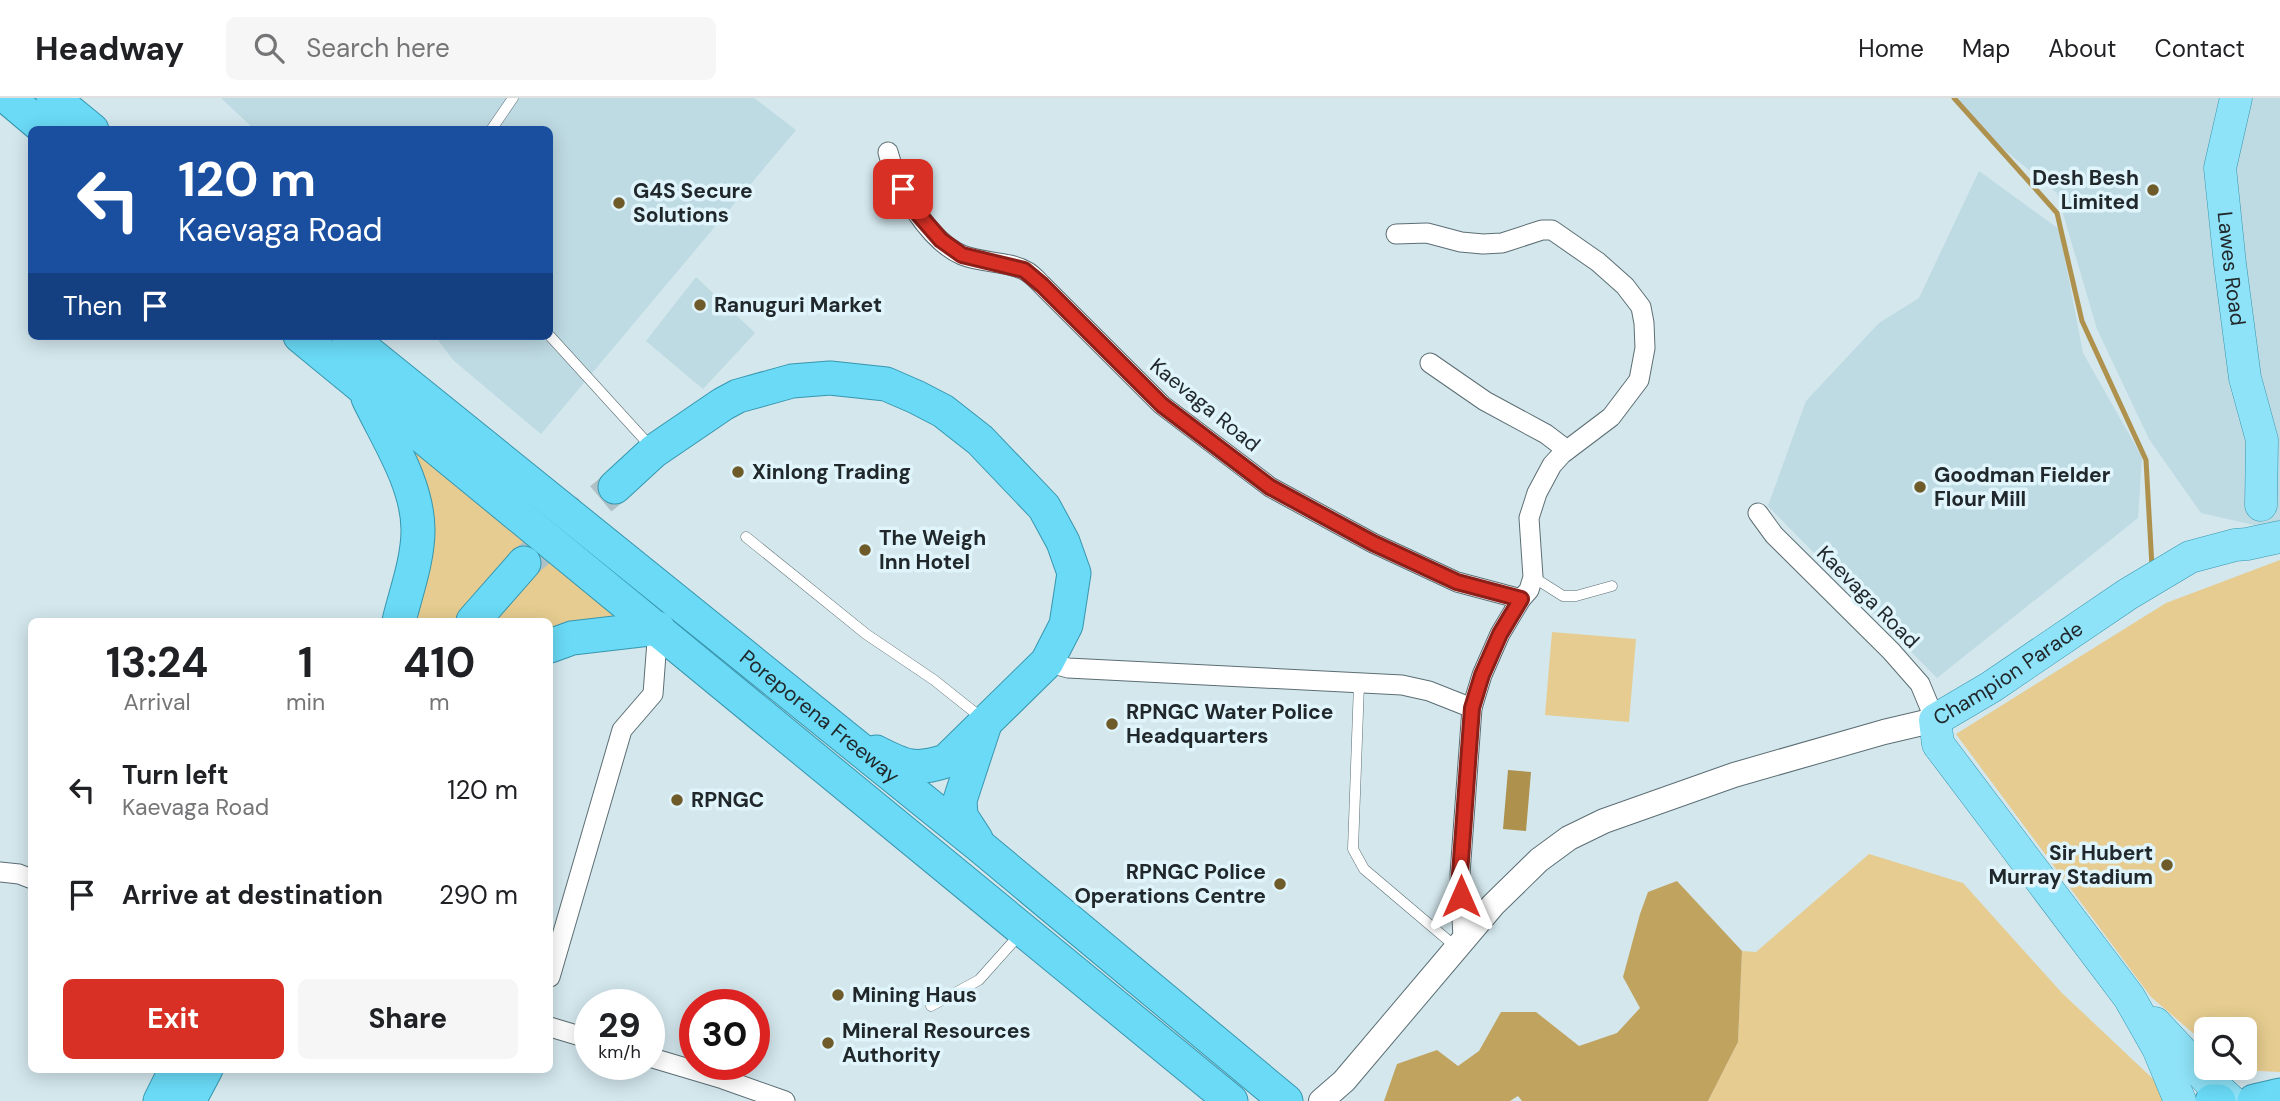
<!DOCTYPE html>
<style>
body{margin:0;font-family:"DM Sans",sans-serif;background:#f6f6f6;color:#202124;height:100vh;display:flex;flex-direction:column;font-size:26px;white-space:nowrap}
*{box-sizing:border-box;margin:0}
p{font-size:23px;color:#757577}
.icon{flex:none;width:38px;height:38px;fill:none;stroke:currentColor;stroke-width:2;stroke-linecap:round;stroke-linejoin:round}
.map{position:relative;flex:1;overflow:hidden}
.sheet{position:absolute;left:28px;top:520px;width:525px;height:455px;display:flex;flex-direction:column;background:#fff;border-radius:10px;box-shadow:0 4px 18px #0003}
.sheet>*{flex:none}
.hud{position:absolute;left:28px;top:28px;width:525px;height:214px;border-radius:10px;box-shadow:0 4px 18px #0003;background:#1a4fa0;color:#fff;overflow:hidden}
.tools{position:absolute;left:2194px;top:919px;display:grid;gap:14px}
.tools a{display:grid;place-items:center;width:63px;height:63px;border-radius:10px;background:#fff;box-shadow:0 4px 18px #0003;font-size:35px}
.speed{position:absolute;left:574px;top:891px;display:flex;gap:14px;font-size:35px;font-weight:700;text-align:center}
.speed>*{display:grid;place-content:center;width:91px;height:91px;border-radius:50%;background:#fff;box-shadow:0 4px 18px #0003;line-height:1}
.speed small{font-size:18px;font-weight:400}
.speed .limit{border:10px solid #d22;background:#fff;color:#111}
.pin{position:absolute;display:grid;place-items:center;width:60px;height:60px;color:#fff;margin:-30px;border-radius:14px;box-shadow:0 4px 10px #0006}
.me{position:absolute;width:77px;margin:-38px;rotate:0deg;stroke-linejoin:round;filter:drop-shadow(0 0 5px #0008)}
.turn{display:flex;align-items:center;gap:24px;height:147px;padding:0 35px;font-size:32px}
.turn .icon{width:91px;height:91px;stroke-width:2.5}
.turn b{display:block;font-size:49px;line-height:60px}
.then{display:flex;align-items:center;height:66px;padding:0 35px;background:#0003;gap:14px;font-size:26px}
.eta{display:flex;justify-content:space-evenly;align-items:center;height:119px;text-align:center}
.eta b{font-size:42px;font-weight:700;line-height:49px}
.button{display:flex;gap:14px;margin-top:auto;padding:14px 35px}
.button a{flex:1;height:80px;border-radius:10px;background:#d93025;color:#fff;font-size:28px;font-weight:700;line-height:80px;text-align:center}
.button a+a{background:#f6f6f6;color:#202124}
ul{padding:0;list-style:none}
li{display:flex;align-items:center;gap:21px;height:105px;padding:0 35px}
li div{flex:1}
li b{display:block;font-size:26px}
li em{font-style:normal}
header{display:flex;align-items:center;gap:42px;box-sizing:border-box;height:98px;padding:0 35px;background:#fff;border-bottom:2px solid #e0e0e0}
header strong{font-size:33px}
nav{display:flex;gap:38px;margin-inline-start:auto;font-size:24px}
.search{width:490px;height:63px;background:#f6f6f6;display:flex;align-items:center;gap:18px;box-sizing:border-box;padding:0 24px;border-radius:10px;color:#757577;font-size:26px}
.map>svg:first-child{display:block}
.built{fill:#bedae3}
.green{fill:#e6cc90}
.forest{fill:#c0a35f}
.water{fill:#ae914d}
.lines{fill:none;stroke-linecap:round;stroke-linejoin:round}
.stream{stroke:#ae914d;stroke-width:5}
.trunk-tunnel{stroke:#afc1c6;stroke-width:33;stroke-dasharray:33 17;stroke-linecap:butt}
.service-casing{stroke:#5c6e74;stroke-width:11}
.minor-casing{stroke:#5c6e74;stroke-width:21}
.tertiary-casing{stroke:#5c6e74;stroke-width:26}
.primary-casing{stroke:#3896ae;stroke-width:33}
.trunk-casing{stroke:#3896ae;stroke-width:35}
.service{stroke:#fff;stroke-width:10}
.minor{stroke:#fff;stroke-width:19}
.tertiary{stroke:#fff;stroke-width:24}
.primary{stroke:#8fe3f8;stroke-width:32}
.trunk{stroke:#6adaf6;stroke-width:33}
.route-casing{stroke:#8d1f18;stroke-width:18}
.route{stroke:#d93025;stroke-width:12}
.poi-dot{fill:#6f5b2a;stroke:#e0f4fb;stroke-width:2.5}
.labels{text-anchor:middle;stroke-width:7;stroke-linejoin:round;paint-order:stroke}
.poi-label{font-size:21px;font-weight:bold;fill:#21282b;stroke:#e0f4fb;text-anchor:start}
.street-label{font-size:21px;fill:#21282b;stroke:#e0f4fb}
</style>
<header>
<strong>Headway</strong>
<div class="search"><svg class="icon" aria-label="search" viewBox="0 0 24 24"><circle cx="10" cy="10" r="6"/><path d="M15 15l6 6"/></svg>Search here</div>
<nav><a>Home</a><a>Map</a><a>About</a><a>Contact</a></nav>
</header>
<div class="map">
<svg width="2280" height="1003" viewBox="0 0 2280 1003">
<rect width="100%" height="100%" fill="#d3e7ed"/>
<g class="built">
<polygon points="221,0 754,0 796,32 541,336 453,262 435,238 550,238 550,32 254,31"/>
<polygon points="1954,0 2280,0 2280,428 2263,429 2201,415 2149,341 2097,231 2057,95 1990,40"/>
<polygon points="1979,73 2059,131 2083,255 2142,359 2138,420 1937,580 1768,408 1806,303 1879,225 1919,200"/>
<polygon points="696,179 755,235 703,291 646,243"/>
</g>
<g class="green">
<polygon points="404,345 625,524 550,540 550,523 488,523 538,474 516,457 470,500 454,523 407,523"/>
<polygon points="2280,462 2280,974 2239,972 2236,970 2245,970 2245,931 2207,931 2207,947 2151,899 1956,636 2166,505"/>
<polygon points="1552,534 1636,541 1629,624 1545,617"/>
<polygon points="1869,756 1963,785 2062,895 2170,997 2169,1003 1708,1003 1738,944 1742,853 1756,854"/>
</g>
<polygon class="forest" points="1677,783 1742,853 1738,944 1708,1003 1522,1003 1518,998 1510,1003 1384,1003 1397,966 1437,952 1458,968 1479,953 1501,914 1536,914 1579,948 1617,935 1640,910 1623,879 1640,816 1648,794"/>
<polygon class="water" points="1508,672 1531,674 1526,733 1503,731"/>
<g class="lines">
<polyline class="stream" points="1954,0 2057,115 2082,223 2146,362 2152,469"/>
<polyline class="trunk-tunnel" points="524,465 615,389"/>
<defs>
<g id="service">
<polyline points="491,32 513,0"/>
<polyline points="550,238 652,350"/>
<polyline points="746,439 866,536 934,582 983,621"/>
<polyline points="1533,479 1563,498 1576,498 1612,488"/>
<polyline points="1359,586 1353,751 1364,771 1456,849"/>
<polyline points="931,908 979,882 1021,835"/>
</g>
<g id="minor">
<path d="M 888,54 C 896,88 929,143 962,157 C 981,165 1009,163 1026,173 C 1032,176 1037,182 1042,187 L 1162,307 L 1270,389 L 1373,445 L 1457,484 L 1521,501"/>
<polyline points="1396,136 1427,135 1461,144 1483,146 1502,145 1542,132 1552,132 1598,164 1625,188 1641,209 1644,225 1645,250 1639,282 1611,319 1562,356 1552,367 1537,395 1529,420 1533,479 1529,492 1521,501 1500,536 1482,577 1472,610 1460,776 1463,841"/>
<polyline points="1430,265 1485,303 1546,336 1567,352"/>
<polyline points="1758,415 1774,437 1891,553 1920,586 1935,622"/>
<polyline points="1047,564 1068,570 1402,587 1429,593 1472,610"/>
<polyline points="0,774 19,776 32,781"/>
<polyline points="550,879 622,632 653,596 658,530"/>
<polyline points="550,929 590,941"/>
<polyline points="649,959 723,981 785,1003"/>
</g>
<polyline id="tertiary" points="1321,1003 1344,983 1493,807 1539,762 1569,740 1604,723 1734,677 1884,634 1935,622"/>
<g id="primary">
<path id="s1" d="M 2236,0 L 2220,70 L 2230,166 L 2245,280 L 2262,342 L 2261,407"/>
<polyline points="2155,925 2210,984 2231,1003"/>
<path id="s2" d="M 2180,1003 L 2158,950 L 2129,899 L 1938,646 L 1935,622 L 1991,589 L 2128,496 L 2190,459 L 2235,447 L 2247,446 L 2280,439"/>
</g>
<g id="trunk">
<polyline points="8,0 46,32"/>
<polyline points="53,0 92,32"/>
<polyline points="300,238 1231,1003"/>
<path id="s3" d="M 348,238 L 981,749 L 1286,1003"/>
<path d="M 368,300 C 387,340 418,386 418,432 C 418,462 406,494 399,523"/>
<path d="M 615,389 L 654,353 L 723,306 L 738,298 L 792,283 L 830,280 L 886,286 L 916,299 L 943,313 L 980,342 L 1044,409 L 1063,444 L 1074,475 L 1066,527 L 1047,564 L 946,663 C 915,673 905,669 876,654"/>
<polyline points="473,523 524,465"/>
<polyline points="550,548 572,540 658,530"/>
<polyline points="976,741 961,718 960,702 984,629"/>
<polyline points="160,1003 176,971"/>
<polyline points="189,1003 206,971"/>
<polyline points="2212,1003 2219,1003"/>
<polyline points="2254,1003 2280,997"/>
</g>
</defs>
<use href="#service" class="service-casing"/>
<use href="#minor" class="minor-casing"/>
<use href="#tertiary" class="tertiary-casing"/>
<use href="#primary" class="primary-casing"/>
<use href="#trunk" class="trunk-casing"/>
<use href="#service" class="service"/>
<use href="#minor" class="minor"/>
<use href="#tertiary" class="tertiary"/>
<use href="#primary" class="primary"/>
<use href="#trunk" class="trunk"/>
</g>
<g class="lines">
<defs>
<polyline id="route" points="903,91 914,111 941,142 962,157 1024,172 1042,187 1162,307 1270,389 1373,445 1457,484 1521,501 1500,536 1482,577 1472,610 1460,776 1461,798"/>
</defs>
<use href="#route" class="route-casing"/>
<use href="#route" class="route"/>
</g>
<g class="poi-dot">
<circle cx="2153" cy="92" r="7"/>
<circle cx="619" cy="105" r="7"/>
<circle cx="700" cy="207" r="7"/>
<circle cx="738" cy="374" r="7"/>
<circle cx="1920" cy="389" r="7"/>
<circle cx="865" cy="452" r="7"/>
<circle cx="1112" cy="626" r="7"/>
<circle cx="677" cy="702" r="7"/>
<circle cx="2167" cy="767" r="7"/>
<circle cx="1280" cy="786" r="7"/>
<circle cx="838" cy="897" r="7"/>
<circle cx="828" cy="945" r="7"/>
</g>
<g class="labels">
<g class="poi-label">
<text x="2139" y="87" text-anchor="end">Desh Besh<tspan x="2139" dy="24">Limited</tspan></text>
<text x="633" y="100">G4S Secure<tspan x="633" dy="24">Solutions</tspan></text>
<text x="714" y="214">Ranuguri Market</text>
<text x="752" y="381">Xinlong Trading</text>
<text x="1934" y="384">Goodman Fielder<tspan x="1934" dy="24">Flour Mill</tspan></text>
<text x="879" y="447">The Weigh<tspan x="879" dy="24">Inn Hotel</tspan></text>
<text x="1126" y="621">RPNGC Water Police<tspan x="1126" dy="24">Headquarters</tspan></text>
<text x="691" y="709">RPNGC</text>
<text x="2153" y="762" text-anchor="end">Sir Hubert<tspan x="2153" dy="24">Murray Stadium</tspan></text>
<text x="1266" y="781" text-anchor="end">RPNGC Police<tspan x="1266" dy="24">Operations Centre</tspan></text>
<text x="852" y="904">Mining Haus</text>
<text x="842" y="940">Mineral Resources<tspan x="842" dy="24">Authority</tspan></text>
</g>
<g class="street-label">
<text dy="7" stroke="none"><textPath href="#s1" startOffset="173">Lawes Road</textPath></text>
<text transform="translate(1205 307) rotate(39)" y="7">Kaevaga Road</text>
<text transform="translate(1868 499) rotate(45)" y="7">Kaevaga Road</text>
<text dy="7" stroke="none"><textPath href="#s2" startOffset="544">Champion Parade</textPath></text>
<text dy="7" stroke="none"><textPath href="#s3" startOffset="606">Poreporena Freeway</textPath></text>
</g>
</g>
</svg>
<div class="tools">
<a><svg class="icon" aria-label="search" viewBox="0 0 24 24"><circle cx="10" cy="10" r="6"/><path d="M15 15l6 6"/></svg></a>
</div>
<div class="speed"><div>29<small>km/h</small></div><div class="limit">30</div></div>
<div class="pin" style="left:903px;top:91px;background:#d93025"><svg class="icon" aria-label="arrive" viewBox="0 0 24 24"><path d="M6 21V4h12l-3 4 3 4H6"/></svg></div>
<svg class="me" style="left:1461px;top:798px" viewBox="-20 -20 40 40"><path d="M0-17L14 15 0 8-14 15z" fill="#d93025" stroke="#fff" stroke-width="4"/></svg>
<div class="hud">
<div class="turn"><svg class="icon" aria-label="left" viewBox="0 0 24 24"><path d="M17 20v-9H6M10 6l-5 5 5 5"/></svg><div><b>120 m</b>Kaevaga Road</div></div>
<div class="then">Then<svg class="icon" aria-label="arrive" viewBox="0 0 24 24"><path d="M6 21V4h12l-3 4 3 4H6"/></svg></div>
</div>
<section class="sheet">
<div class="eta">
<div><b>13:24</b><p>Arrival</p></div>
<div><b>1</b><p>min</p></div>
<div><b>410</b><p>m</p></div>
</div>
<ul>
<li><svg class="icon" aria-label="left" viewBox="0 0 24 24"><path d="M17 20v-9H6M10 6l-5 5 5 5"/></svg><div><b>Turn left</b><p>Kaevaga Road</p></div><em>120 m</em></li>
<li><svg class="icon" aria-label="arrive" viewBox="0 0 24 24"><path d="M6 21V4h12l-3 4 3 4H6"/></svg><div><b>Arrive at destination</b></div><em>290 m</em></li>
</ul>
<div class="button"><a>Exit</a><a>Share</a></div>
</section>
</div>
